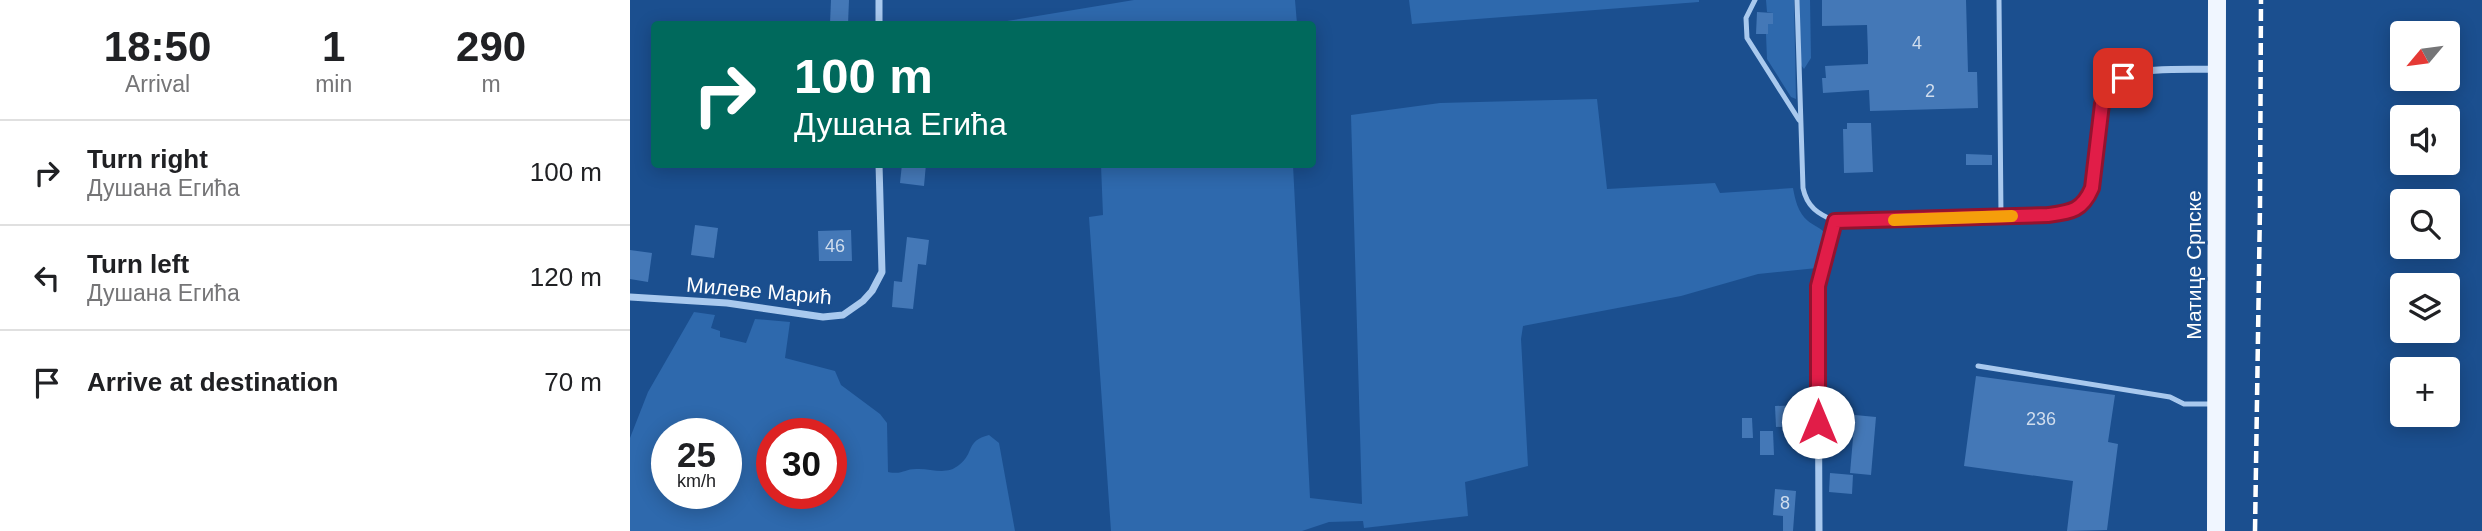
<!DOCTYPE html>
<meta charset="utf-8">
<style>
body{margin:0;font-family:Arial,sans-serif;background:#f6f6f6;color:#202124;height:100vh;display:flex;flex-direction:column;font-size:26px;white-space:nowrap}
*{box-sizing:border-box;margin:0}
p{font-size:23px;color:#757577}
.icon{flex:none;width:38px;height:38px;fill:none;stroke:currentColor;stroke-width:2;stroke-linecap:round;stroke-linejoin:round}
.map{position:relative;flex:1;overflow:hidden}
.sheet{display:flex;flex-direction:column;background:#fff;width:630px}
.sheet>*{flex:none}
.guide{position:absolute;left:21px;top:21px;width:665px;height:147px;border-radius:7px;box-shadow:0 4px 18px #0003;background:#00695c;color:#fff;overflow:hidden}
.needle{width:46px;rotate:241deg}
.buttons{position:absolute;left:1760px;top:21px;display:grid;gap:14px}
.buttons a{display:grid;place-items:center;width:70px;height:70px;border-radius:7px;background:#fff;box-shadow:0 4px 18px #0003;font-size:35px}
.speed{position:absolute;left:21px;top:418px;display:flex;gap:14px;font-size:35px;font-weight:700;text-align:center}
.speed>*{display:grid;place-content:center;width:91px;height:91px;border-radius:50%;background:#fff;box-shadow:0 4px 18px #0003;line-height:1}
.speed small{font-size:18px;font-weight:400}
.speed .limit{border:10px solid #d22;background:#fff;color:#111}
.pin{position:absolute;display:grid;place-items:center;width:60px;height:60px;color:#fff;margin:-30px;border-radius:14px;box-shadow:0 4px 10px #0006}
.me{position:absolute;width:77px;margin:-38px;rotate:0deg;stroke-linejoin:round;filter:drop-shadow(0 0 5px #0008)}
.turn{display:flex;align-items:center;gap:24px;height:147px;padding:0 28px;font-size:32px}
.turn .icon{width:91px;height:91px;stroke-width:2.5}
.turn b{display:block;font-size:49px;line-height:60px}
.eta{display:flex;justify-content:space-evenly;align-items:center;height:119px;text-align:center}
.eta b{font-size:42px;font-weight:800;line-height:49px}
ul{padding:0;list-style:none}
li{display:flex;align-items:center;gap:21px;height:105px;padding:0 28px;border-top:2px solid #e0e0e0}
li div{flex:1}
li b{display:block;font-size:26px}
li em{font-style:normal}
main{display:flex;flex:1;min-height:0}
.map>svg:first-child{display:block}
.green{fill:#2e69ad;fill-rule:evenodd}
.building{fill:#4478b7}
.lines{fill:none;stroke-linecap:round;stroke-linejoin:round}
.service{stroke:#a9c9ee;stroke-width:5}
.minor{stroke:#a9c9ee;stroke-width:7}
.primary{stroke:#f0f6ff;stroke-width:18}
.rail{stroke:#fff;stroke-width:4.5;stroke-dasharray:12 5;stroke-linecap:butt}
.route-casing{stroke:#92132f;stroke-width:18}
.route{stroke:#e11d48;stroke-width:12}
.slow{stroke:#f59e0b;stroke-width:12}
.labels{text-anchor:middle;stroke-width:5;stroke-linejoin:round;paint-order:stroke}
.number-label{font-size:18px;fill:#d0dded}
.street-label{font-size:21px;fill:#fff;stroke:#1b4f8f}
</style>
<main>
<section class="sheet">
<div class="eta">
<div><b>18:50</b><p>Arrival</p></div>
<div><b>1</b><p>min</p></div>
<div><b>290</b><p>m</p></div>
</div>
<ul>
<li><svg class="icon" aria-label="right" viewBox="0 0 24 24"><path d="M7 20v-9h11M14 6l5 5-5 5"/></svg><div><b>Turn right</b><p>Душана Егића</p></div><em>100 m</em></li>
<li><svg class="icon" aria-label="left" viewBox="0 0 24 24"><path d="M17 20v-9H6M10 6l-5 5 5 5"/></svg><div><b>Turn left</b><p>Душана Егића</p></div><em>120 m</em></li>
<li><svg class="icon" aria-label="arrive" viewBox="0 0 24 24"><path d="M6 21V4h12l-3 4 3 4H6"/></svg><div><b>Arrive at destination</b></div><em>70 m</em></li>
</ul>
</section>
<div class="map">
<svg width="1852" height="531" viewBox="0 0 1852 531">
<rect width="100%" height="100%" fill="#1b4f8f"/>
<g class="green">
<polygon points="504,0 665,0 667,24 378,24 377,21"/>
<polygon points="779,0 1069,0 1069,2 782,24"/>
<polygon points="1136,0 1164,0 1166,99 1161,97 1137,59 1136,34 1138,24 1143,24 1143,13 1137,12"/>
<polygon points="1169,0 1180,0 1181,58 1174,69 1171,65"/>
<path d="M 967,99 L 977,189 L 1085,183 L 1090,193 L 1163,188 C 1165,199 1168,213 1178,221 C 1183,225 1189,227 1194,232 L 1187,268 L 1128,274 L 1051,296 L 893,326 L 891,339 L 898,466 L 835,482 L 838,516 L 734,528 L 733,521 L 699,522 L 672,531 L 481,531 L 459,217 L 473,215 L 471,165 L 663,165 L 680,498 L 732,504 L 721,115 L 810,103 Z"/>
<path d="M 64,312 L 85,315 L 81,328 L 90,331 L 90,337 L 116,343 L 125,319 L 160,322 L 155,358 L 205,371 L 211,385 L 250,414 L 257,423 L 258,472 C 273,475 274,469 286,469 C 301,468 316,476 329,465 C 345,453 335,441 359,435 L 369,443 L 385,531 L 0,531 L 0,438 L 18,392 ZM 37,434 L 96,434 L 96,494 L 37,494 ZM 142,434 L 201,434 L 201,494 L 142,494 Z"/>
</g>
<g class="building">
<polygon points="201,0 219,0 218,24 200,24"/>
<polygon points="1192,0 1336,0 1338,72 1347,72 1348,108 1240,111 1239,90 1193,93 1192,78 1196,78 1195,66 1238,64 1238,53 1237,25 1192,26"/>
<polygon points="1127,12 1143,13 1143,24 1138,24 1138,34 1126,34"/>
<polygon points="1217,123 1241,123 1243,172 1214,173 1213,129 1217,129"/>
<polygon points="1336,154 1362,155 1362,165 1336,165"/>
<polygon points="272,164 296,164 294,186 270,183"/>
<polygon points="65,225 88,228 84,258 61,255"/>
<polygon points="221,230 222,261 189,261 188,231"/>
<polygon points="277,237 299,240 296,265 288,264 283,309 262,307 264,281 272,282"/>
<polygon points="0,250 22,253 18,282 0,279"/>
<polygon points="1346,376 1485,395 1478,442 1488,444 1477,530 1437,531 1443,481 1334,466"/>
<polygon points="1172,405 1173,426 1146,427 1145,406"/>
<polygon points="1225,415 1246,417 1241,475 1220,473"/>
<polygon points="1112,418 1122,418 1123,438 1112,438"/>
<polygon points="1130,431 1143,431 1144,455 1130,455"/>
<polygon points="1200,473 1223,475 1222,494 1199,492"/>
<polygon points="1145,489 1166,491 1163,531 1153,531 1153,516 1143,515"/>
</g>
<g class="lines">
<g class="service">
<polyline points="1125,0 1116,18 1117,38 1169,120"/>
<path d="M 1167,0 L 1173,188 C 1177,207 1188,214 1205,221"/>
<polyline points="1369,0 1371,216"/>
<polyline points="1348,366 1540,397 1554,404 1582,404"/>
</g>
<g class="minor">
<polyline points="249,24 249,0"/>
<polyline points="0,297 97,303 193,317 213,315 233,301 242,291 252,272 249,164"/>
<path d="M 1189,531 L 1188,286 L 1205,221 L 1418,215 C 1441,212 1451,211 1462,188 C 1466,152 1463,86 1504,73 C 1522,68 1565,70 1586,69"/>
</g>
<polyline class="primary" points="1586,531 1587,0"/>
<polyline class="rail" points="1625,531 1630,206 1631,0"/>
</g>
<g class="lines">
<defs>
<path id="route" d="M 1188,422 L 1188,286 L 1205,221 L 1418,215 C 1441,212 1452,211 1462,188 L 1472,104 L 1478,93 L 1493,78"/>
</defs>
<use href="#route" class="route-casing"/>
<use href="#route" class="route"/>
<polyline class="slow" points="1264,220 1382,216"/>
</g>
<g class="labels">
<g class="number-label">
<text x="1287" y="49">4</text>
<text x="1300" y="97">2</text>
<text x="205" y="252">46</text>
<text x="1411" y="425">236</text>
<text x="1155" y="509">8</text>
</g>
<g class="street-label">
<text transform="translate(1564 265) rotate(-90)" y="7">Матице Српске</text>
<text transform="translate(129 291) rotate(5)" y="7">Милеве Мaрић</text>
</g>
</g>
</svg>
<div class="buttons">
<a><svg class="needle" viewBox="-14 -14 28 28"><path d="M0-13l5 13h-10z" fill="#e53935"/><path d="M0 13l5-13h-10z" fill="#757577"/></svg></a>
<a><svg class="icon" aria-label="sound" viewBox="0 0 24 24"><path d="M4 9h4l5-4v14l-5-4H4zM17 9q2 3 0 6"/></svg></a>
<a><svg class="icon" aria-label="search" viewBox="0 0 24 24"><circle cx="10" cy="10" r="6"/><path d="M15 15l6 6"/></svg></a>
<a><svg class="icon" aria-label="layers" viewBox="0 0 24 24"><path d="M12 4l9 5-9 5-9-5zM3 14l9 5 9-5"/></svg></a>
<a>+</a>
</div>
<div class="speed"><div>25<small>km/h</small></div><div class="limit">30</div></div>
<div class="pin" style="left:1493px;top:78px;background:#d93025"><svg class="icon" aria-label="arrive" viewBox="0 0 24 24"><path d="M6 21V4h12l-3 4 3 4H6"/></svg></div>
<svg class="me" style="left:1188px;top:422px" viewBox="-20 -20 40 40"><circle r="19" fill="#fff"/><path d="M0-13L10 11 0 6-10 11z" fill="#e11d48"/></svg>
<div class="guide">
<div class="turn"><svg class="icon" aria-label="right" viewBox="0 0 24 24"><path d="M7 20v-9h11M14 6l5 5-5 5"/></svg><div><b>100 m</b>Душана Егића</div></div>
</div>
</div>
</main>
